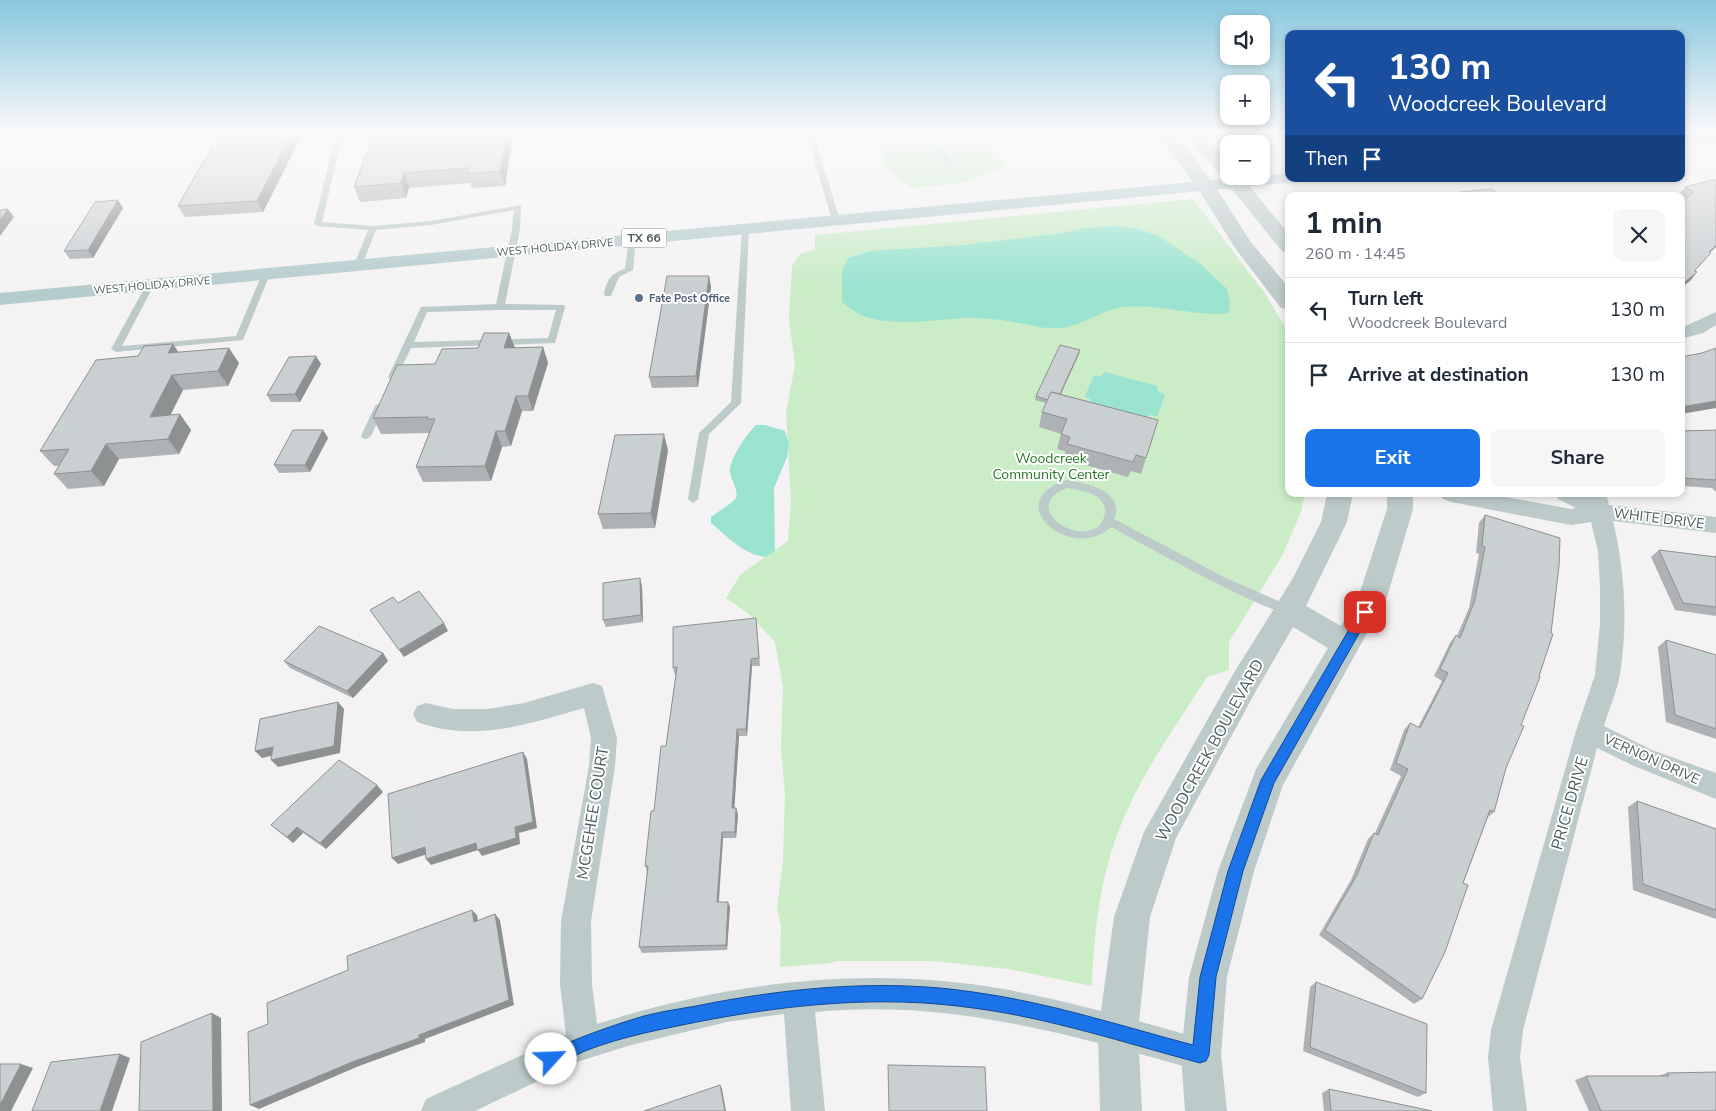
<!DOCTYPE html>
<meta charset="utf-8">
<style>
body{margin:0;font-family:"Nunito Sans",sans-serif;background:#f6f6f7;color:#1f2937;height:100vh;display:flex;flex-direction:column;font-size:19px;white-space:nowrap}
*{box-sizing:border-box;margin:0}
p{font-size:16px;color:#747a83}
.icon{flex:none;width:28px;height:28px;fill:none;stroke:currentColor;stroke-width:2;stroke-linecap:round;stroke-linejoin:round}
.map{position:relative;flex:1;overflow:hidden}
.details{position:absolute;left:1285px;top:192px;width:400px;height:305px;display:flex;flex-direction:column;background:#fff;border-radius:10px;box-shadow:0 2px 8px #0003}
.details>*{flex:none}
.banner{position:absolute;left:1285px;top:30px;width:400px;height:152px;border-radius:10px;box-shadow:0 2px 8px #0003;background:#1a4fa0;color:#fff;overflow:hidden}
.controls{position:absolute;left:1220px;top:15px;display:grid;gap:10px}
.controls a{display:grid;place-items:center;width:50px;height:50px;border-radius:10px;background:#fff;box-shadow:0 2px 8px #0003;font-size:25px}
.pin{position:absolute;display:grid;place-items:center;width:42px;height:42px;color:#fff;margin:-21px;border-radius:10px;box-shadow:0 2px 8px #0006}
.me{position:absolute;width:55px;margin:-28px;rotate:65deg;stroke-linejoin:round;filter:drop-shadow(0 0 4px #0008)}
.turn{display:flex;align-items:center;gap:18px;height:105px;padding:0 20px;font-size:22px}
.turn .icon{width:65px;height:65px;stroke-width:2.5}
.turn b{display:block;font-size:35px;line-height:42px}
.then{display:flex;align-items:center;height:48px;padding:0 20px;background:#0003;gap:10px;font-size:19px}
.round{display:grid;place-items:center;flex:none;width:52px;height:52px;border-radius:10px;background:#f6f6f7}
.head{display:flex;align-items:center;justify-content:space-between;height:85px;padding:0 20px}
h1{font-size:30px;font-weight:700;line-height:38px}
.button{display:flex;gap:10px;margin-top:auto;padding:10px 20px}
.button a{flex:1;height:58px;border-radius:10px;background:#1a73e8;color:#fff;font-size:20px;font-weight:700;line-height:58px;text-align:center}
.button a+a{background:#f6f6f7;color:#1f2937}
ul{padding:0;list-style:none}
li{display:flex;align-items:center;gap:15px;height:65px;padding:0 20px;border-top:1px solid #e0e1e3}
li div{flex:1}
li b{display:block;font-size:19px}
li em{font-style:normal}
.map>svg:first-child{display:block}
.green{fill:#caecc7}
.water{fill:#99e3d0}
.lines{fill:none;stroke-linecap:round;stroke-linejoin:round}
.stream{stroke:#99e3d0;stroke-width:5}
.service{fill:#bdcaca;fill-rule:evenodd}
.minor{fill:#bdcaca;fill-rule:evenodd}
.tertiary{fill:#bdcaca;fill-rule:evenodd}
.primary{fill:#b5cccd;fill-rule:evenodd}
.rail{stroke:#b5babb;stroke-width:2.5}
.wall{fill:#aeb2b4}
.shaded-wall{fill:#8d9192}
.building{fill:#cacfd1;stroke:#8d9192}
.route{fill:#1a73e8;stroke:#114b97}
.service-dot{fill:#5c6f8a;stroke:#fff;stroke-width:2}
.labels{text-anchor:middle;stroke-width:4;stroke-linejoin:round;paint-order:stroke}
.far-street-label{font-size:11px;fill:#4c5d5e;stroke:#fff}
.far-service-label{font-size:11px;font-weight:bold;fill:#4e5e75;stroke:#fff;text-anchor:start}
.shield{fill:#fff;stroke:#828e8e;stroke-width:1}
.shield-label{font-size:12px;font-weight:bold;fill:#4c5d5e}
.park-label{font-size:14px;fill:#237926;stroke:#fff}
.street-label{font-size:14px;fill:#4c5d5e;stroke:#fff}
.near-street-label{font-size:16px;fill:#4c5d5e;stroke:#fff}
</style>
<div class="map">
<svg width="1716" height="1111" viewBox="0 0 1716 1111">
<rect width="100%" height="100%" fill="#f4f2f3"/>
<g class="green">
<polygon points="875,133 981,133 986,137 1006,167 963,183 912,188 887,170"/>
<path d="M 1193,199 L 1264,292 L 1289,334 L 1289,494 L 1305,494 L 1301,512 L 1282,556 L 1229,642 L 1229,670 L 1207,677 C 1179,722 1146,766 1125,815 C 1101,869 1094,928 1092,986 L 1008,969 L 933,961 L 837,961 L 829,963 L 780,967 L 781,926 L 777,908 L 783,863 L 785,793 L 781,749 L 783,687 L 775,642 L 749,614 L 726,598 L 741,574 L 788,541 L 791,500 L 786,413 L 795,365 L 789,320 L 792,266 L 800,254 L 815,250 L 815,235 Z"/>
</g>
<g class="water">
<path d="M 1113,226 L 1135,228 L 1159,236 L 1202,265 L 1227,289 L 1230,302 L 1229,313 C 1193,317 1158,303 1122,307 C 1101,310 1083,326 1061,328 C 1040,330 1022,322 1001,320 C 989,319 975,317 963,318 C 935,320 887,327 861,315 C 854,312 848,306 842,302 L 842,271 L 848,258 L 870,251 L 964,245 L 1063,233 L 1085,228 Z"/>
<polygon points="1105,372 1157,386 1158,392 1165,395 1157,416 1149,415 1145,419 1091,404 1091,400 1085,396 1094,376 1101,376"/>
<path d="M 756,425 L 765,425 L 785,431 L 789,444 L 787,457 L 774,488 L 775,551 L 765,557 C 743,554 728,537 711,523 L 711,517 C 716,513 734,502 736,498 C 739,491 731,480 730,472 C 729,459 747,434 756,425 Z"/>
</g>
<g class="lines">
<polyline class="stream" points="922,133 950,164"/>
<g class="service">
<path d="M 336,133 L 343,133 L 322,222 L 373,226 L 431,221 L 521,205 L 520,229 L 505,304 L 564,305 L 565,307 L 555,343 L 411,348 L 396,379 L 390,379 L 388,377 L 421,307 L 496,304 L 512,229 L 514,210 L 431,225 L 376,230 L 362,265 L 358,268 L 355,267 L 354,265 L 368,230 L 318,226 L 314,224 ZM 500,310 L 556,310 L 548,338 L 414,342 L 427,312 Z"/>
<polygon points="806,133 813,133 840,220 839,222 832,220"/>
<polygon points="742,227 749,229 741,403 709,434 698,499 693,503 688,499 699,433 731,402"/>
<path d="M 629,238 L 636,240 L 633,270 L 619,277 L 611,296 L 605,296 L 604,294 C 607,280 611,273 625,269 Z"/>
<polygon points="266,271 270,274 243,340 116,352 111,349 146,285 150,282 154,285 122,346 236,336 262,274"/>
<polygon points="380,403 385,406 371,436 366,439 362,438 361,436 375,406"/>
<path d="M 1067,480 C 1085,483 1126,491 1114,519 L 1224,577 L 1292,607 L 1294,610 L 1292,613 C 1275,619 1136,540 1111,527 C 1071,564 998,501 1067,480 ZM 1067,488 C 1082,490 1111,495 1104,517 C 1103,522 1099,527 1094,529 C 1069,541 1023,505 1067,488 Z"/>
</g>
<g class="minor">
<polygon points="1716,312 1716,325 1703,333 1681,339 1681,328"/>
<path d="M 1440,494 L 1490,494 L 1571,509 L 1576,508 L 1558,499 L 1556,494 L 1606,494 L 1609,505 L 1716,517 L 1716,533 L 1613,521 C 1625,571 1628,624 1620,674 C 1617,691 1609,709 1604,726 L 1652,750 L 1716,773 L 1716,799 L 1634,766 L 1597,748 L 1523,1030 L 1520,1057 L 1527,1111 L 1493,1111 L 1488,1057 L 1491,1030 L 1576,731 L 1595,675 L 1600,624 L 1600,586 L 1598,551 L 1591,522 L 1571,525 L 1451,502 L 1443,499 Z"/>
<path d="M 593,683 L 602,686 L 617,738 L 615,766 L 591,921 L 592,984 L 597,1024 C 728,982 867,965 1003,989 C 1070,1001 1136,1020 1201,1039 L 1212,1044 L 1217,1055 L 1212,1066 L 1201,1071 C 1073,1035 950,999 815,1012 L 825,1111 L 791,1111 L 784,1014 L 727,1022 L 631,1045 L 580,1061 L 475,1111 L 421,1111 L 426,1099 L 566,1035 L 560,984 L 561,921 L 589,766 L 591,738 L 584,708 C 528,724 475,743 417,722 L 413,714 L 417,706 L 426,703 L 453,709 L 488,709 L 524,703 Z"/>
</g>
<g class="tertiary">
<polygon points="1157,133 1174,133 1212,181 1250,241 1289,288 1289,309 1281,308 1235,248 1197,187"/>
<polygon points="1184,133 1202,133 1229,163 1229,176 1241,176 1289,234 1289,253 1282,251 1223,178"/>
<polygon points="1327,494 1353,494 1347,522 1306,606 1341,626 1359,595 1387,509 1387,494 1413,494 1413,509 1387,597 1283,785 1254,871 1227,977 1221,1055 1227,1111 1185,1111 1181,1055 1189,977 1218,871 1256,769 1328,648 1293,627 1257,689 1176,838 1150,917 1138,1032 1142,1111 1100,1111 1098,1032 1114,917 1144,832 1235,671 1293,578 1321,522"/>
</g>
<g class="primary">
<polygon points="1716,134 1716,144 1681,147 1681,137"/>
<polygon points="1289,173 1289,179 1298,179 1295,182 0,305 0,293"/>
</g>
<polyline class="rail" points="0,139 20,133"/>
</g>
<g class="wall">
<polygon points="220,133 303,133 263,212 185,217 178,206"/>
<polygon points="374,133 510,133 512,140 505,186 472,188 470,183 409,188 406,198 360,202 354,187"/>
<polygon points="1260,133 1284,133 1282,138"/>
<polygon points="1716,180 1716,247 1710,252 1705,260 1695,271 1691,280 1681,288 1681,203 1686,198 1679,195 1685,187"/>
<polygon points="1460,192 1501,196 1458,196"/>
<polygon points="123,208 93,258 70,259 64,251"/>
<polygon points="709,276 711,287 698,387 652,388 649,377"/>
<polygon points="509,333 515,348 543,347 548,363 533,411 522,411 511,446 502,447 491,481 423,482 416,467 429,433 381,434 373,418 478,348"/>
<polygon points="1080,350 1079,354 1061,394 1158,420 1141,474 1131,471 1128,477 1064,459 1065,451 1057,449 1061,434 1039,427 1042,412 1046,403 1035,400 1036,396"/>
<polygon points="178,352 239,363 228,386 183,390 170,415 191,430 179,454 119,459 104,486 68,489 54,474 59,466 54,466 40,451 138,356"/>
<polygon points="321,364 300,402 271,402 267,395"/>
<polygon points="323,430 328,438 310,472 279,473 274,465"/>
<polygon points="1716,430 1716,491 1715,491 1712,488 1681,486 1681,431"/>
<polygon points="668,450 655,528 603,529 598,514"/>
<polygon points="1485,515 1521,725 1506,768 1494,812 1488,817 1463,883 1422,999 1414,1004 1319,935 1351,880 1368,839 1374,833 1375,833 1401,776 1390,770 1404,730 1410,723 1418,727 1442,681 1434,676 1450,643 1456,635 1457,636 1469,608 1479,554 1476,553 1479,523"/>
<polygon points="1659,550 1714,557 1716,555 1716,616 1675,610 1651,557"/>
<polygon points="642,586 643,622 606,627 603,620"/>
<polygon points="757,626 760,666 752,666 747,736 739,736 734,808 736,808 738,815 736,838 723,838 719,902 730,907 727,950 642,953 639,947 647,871 645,866 654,811 666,746 676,675 675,675 673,668"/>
<polygon points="1666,640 1716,655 1716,739 1666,722 1658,647"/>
<polygon points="383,653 388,661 353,698 290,668 284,661"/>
<polygon points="383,792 326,849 303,833 293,843 271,825"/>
<polygon points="1637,801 1716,829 1716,919 1633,890 1628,807"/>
<polygon points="1316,982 1426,1093 1418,1097 1303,1051 1310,987"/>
<polygon points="1667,1073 1716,1111 1589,1111 1575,1080 1586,1076 1658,1076"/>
<polygon points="1329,1089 1432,1111 1324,1111 1322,1093"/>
</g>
<g class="shaded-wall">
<polygon points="292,133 303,133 263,212 257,201"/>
<polygon points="507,133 510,133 512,140 505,186 500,171"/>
<polygon points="404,173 409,188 406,198 401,183"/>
<polygon points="118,200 123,208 93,258 88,250"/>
<polygon points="8,209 14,217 0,236 0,220"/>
<polygon points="1716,245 1716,247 1703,259 1709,252"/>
<polygon points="1697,272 1691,280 1681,288 1681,285"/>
<polygon points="709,276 711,287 698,387 696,376"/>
<polygon points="509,333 515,348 504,348"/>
<polygon points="173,344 183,359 168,353"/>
<polygon points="543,347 548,363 533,411 528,396"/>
<polygon points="229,348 239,363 228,386 218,371"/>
<polygon points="1080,350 1079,354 1055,406 1056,402"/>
<polygon points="316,356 321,364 300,402 295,394"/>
<polygon points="172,375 183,390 162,432 150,417"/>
<polygon points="516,396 522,411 511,446 505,431"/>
<polygon points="1716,401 1716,408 1681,414 1681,407"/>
<polygon points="180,414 191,430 179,454 168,439"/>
<polygon points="323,430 328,438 310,472 305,465"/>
<polygon points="496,431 502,447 491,481 485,466"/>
<polygon points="664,434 668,450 655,528 651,513"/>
<polygon points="106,444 119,459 104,486 91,471"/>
<polygon points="640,578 642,586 643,622 641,615"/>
<polygon points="444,623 448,631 404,657 399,650"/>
<polygon points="383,653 388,661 353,698 347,691"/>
<polygon points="751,659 752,666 747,736 746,729"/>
<polygon points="338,702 344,709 340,753 278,767 271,760"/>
<polygon points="737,729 739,736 734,815 732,808"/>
<polygon points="273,747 280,754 262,758 255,751"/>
<polygon points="523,752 527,759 537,828 519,833 520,844 482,856 478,850 431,865 426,859 515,827"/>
<polygon points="377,785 383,792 326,849 320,843"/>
<polygon points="736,808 738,815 736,838 735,832"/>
<polygon points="297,827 303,833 293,843 287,837"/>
<polygon points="722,832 723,838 718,908 717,902"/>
<polygon points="425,847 430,853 398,864 392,858"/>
<polygon points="728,902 730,907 727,950 726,945"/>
<polygon points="472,910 477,915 479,928 474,922"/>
<polygon points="495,914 500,920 514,1005 425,1039 425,1042 359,1066 259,1109 250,1105 352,1062 419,1035"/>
<polygon points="212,1013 221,1018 222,1111 213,1111"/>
<polygon points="120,1054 130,1058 112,1111 100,1111"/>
<polygon points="21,1064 33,1068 11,1111 0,1111 0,1105"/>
<polygon points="720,1085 722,1089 726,1111 725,1111"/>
</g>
<g class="building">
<polygon points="220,133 292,133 257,201 178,206"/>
<polygon points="374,133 507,133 500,171 467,174 468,168 404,173 401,183 354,187"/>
<polygon points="1713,180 1716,180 1716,245 1709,252 1711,253 1694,271 1697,272 1681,285 1681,203 1694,192 1685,187"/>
<polygon points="1492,189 1501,196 1464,196 1460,192"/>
<polygon points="118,200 88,250 64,251 95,202"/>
<polygon points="8,209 0,220 0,210"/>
<polygon points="667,276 709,276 696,376 649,377"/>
<polygon points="484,333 509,333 504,348 543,347 528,396 516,396 505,431 496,431 485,466 416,467 435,419 427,419 428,417 373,418 397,365 435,364 442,349 478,348"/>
<polygon points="173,344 168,353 229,348 218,371 172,375 150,417 180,414 168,439 106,444 91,471 54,474 69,449 40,451 96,360 138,356 144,346"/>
<polygon points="1060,345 1080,350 1060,394 1051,392 1048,400 1036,396"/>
<polygon points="1716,348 1716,401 1681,407 1681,357 1702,353"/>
<polygon points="316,356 295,394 267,395 289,357"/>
<polygon points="1051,392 1158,420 1146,458 1136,455 1133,462 1067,444 1070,437 1061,434 1067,419 1042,412"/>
<polygon points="293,430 323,430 305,465 274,465"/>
<polygon points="1716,430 1716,480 1681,478 1681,431"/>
<polygon points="664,434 651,513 598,514 615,435"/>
<polygon points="1485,515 1560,538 1559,566 1551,633 1553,634 1539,676 1540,677 1521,725 1524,726 1506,768 1494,812 1490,810 1463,883 1468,885 1445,952 1422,999 1325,930 1357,875 1374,833 1378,835 1408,769 1396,763 1410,723 1420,728 1448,673 1440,669 1456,635 1460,638 1475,600 1485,547 1482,546"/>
<polygon points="1659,550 1716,557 1716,607 1683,603"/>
<polygon points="640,578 641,615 603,620 603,583"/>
<polygon points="419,591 444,623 399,650 370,610 393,597 398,603"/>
<polygon points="756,618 759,658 751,659 746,729 737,729 732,808 736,808 735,832 722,832 717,902 728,902 726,945 639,947 648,866 645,866 651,811 654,811 661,746 666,746 677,667 673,668 673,627"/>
<polygon points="319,626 383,653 347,691 284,661"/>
<polygon points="1666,640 1716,655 1716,729 1675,715"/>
<polygon points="338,702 334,746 271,760 273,747 255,751 260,719"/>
<polygon points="523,752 533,822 515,827 516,838 477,850 476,843 426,859 425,847 392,858 388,794"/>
<polygon points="339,760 377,785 320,843 297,827 287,837 271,825"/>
<polygon points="1637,801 1716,829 1716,910 1643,884"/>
<polygon points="472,910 474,922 495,914 509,1000 419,1035 419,1038 352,1062 250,1105 248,1032 268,1024 267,1003 348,970 347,956"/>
<polygon points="1316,982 1427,1024 1426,1093 1310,1047"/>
<polygon points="212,1013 213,1111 139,1111 141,1042"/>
<polygon points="120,1054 100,1111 32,1111 51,1062"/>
<polygon points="0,1064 21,1064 0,1105"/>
<polygon points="888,1065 985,1067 987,1111 889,1111"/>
<polygon points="1716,1072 1716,1111 1601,1111 1586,1076 1669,1076 1667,1073"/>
<polygon points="720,1085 725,1111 644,1111"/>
<polygon points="1329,1089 1432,1111 1331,1111"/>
</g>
<linearGradient id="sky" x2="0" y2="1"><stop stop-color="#88c7de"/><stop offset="0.46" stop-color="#faf9fa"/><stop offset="1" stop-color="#faf9fa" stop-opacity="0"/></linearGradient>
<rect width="1716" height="289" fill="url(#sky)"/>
<path class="route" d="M 1365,607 L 1369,609 L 1371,612 L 1369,616 L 1274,783 L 1243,871 L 1216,977 L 1209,1055 L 1206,1061 L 1200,1063 C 1125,1043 1050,1018 973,1008 C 882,995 792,1004 702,1021 C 663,1029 623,1036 585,1051 C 574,1056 563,1062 551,1067 L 545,1064 L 543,1059 L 545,1053 C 577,1038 610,1026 644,1016 C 666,1010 689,1008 711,1003 C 797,987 886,979 973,992 C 1048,1002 1121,1026 1193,1045 L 1200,977 L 1228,871 L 1261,780 L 1361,609 Z"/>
<circle class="service-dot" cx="639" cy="298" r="5"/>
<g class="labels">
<g class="far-street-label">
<text transform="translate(555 247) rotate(-5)" y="4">WEST HOLIDAY DRIVE</text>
<text transform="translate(152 285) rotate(-5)" y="4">WEST HOLIDAY DRIVE</text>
</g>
<g class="far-service-label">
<text x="649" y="302">Fate Post Office</text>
</g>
<rect class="shield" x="621.5" y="228.5" width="45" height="19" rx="4"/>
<g class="shield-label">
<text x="644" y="242">TX 66</text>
</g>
<g class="park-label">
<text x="1051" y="463">Woodcreek<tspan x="1051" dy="16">Community Center</tspan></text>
</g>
<g class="street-label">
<text transform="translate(1659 518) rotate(7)" y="5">WHITE DRIVE</text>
<text transform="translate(1652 759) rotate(24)" y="5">VERNON DRIVE</text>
</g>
<g class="near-street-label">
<text transform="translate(1209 750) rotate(-61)" y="6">WOODCREEK BOULEVARD</text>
<text transform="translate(1569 803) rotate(-74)" y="6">PRICE DRIVE</text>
<text transform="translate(592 813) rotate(-81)" y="6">MCGEHEE COURT</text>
</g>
</g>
</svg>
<div class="controls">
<a><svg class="icon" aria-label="sound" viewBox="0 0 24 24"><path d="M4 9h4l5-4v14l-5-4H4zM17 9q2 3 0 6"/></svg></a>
<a>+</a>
<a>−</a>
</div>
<div class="pin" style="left:1365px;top:612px;background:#d93025"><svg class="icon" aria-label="arrive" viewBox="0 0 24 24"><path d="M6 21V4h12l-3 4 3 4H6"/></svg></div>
<svg class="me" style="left:551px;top:1059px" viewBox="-20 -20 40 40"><circle r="19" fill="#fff"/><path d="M0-13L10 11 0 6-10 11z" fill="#1a73e8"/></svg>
<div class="banner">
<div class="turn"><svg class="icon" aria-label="left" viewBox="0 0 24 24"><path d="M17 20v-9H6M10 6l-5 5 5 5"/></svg><div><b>130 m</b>Woodcreek Boulevard</div></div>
<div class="then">Then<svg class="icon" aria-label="arrive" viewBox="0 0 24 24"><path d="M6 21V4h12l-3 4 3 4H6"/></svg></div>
</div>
<section class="details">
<div class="head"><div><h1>1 min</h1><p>260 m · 14:45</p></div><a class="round"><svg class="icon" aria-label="close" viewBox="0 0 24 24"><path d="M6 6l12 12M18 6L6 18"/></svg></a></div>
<ul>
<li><svg class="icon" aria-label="left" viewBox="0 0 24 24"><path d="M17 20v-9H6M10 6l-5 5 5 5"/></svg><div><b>Turn left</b><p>Woodcreek Boulevard</p></div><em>130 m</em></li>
<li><svg class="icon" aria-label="arrive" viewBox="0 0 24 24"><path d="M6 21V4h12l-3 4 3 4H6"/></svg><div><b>Arrive at destination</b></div><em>130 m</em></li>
</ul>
<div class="button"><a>Exit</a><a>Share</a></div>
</section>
</div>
